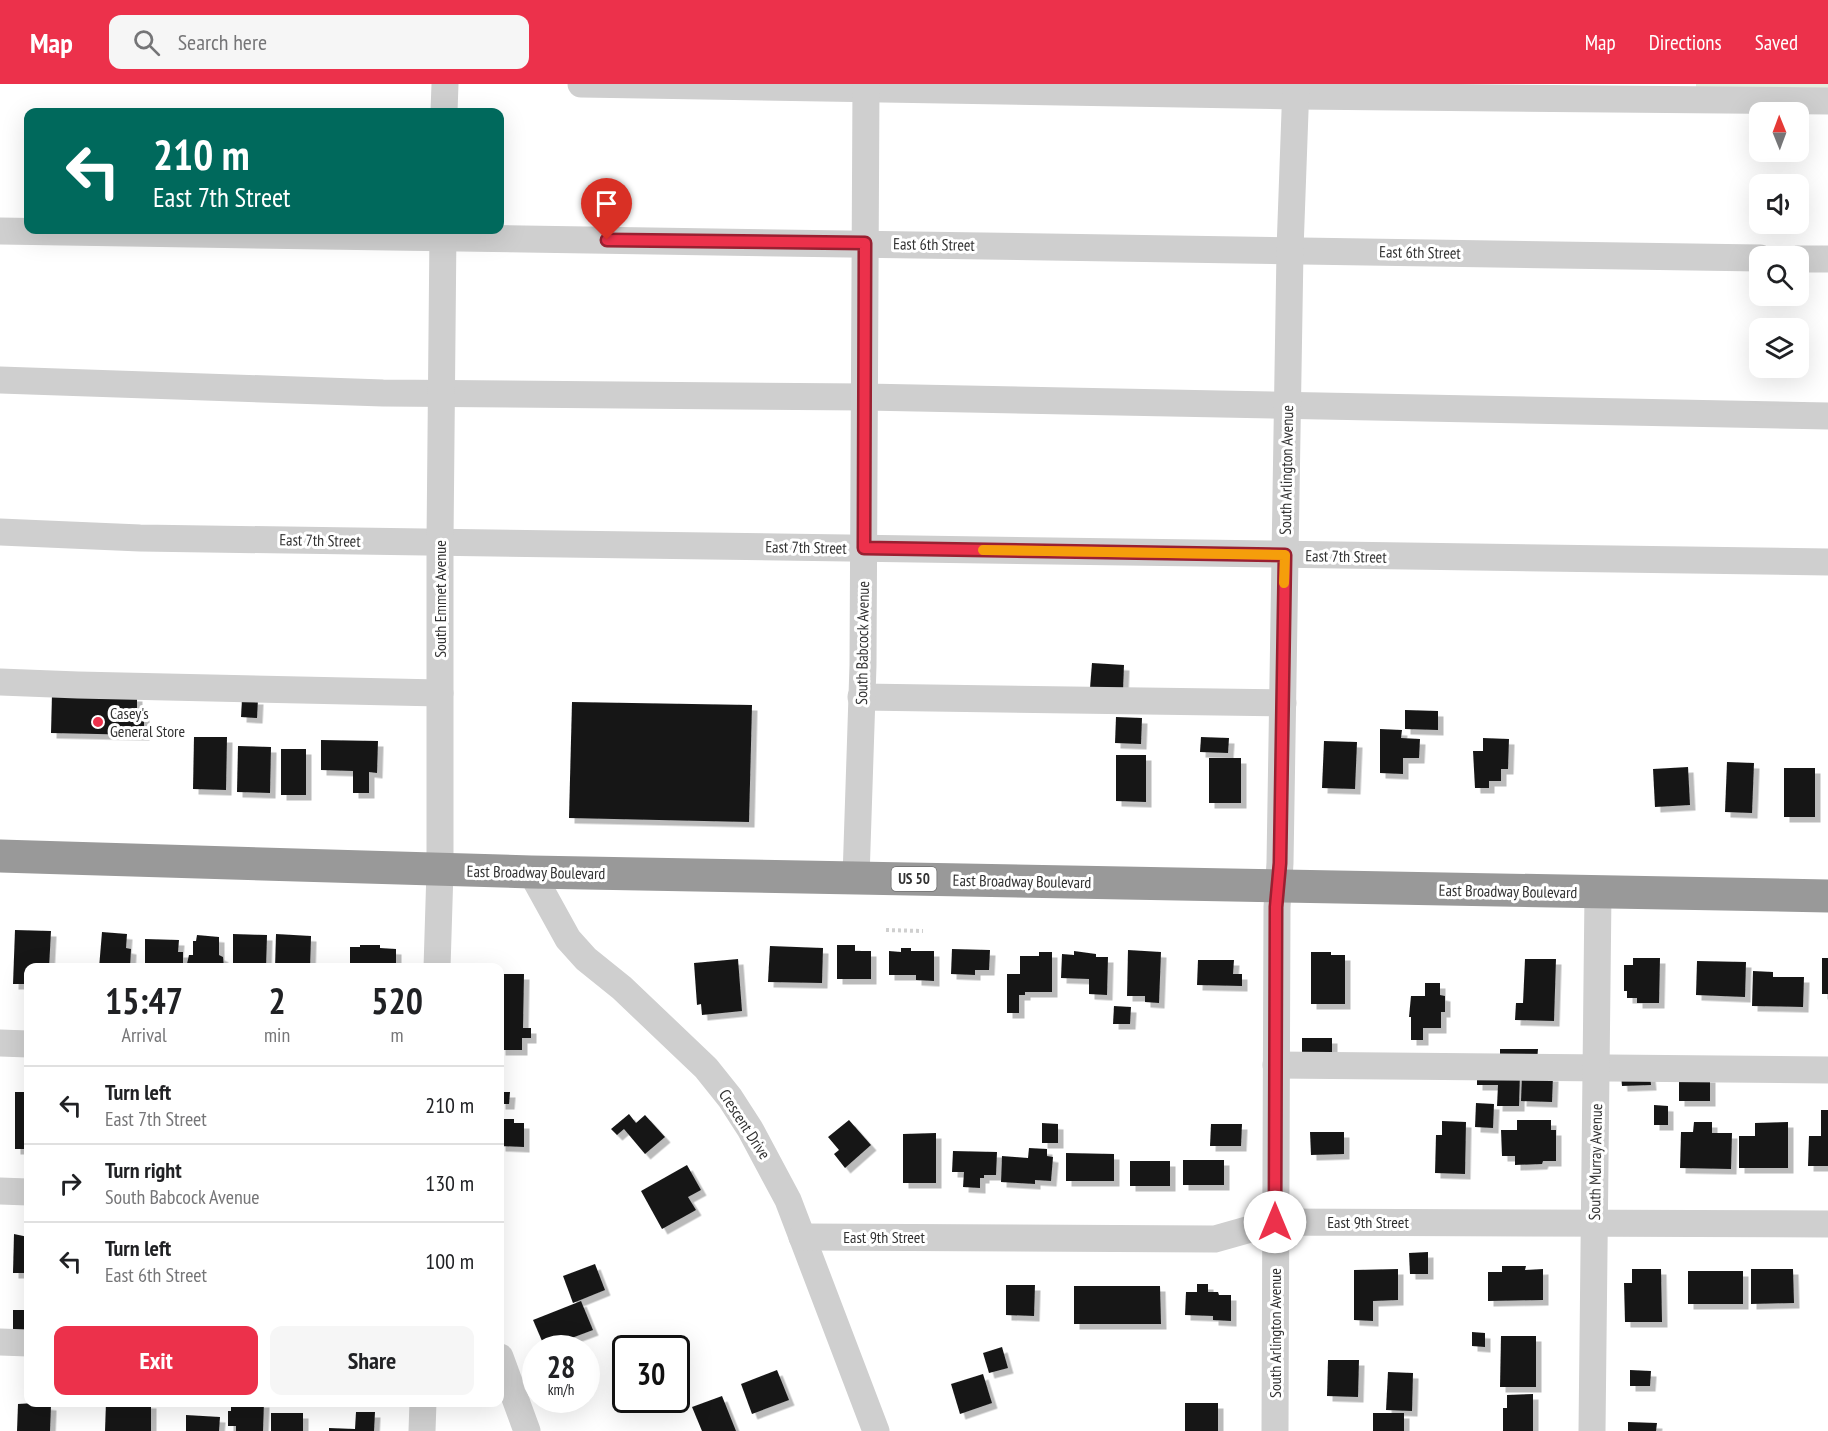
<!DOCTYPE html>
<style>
body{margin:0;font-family:"PT Sans Narrow",sans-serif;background:#f6f6f6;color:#202124;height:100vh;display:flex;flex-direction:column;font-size:22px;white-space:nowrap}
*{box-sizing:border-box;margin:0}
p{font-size:20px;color:#757577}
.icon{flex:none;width:33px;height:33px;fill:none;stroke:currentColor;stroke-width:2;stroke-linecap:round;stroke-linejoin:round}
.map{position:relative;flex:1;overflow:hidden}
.drawer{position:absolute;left:24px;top:879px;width:480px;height:444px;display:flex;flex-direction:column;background:#fff;border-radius:12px;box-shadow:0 6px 24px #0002}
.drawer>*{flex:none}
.hud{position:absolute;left:24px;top:24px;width:480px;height:126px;border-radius:12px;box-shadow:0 6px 24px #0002;background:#00695c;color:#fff;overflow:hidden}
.needle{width:39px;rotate:359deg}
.fabs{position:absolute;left:1749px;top:18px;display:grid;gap:12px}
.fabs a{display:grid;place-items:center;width:60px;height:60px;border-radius:12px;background:#fff;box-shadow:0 6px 24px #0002;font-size:30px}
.speed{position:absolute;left:522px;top:1251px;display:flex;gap:12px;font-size:30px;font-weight:700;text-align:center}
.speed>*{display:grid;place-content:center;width:78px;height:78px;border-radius:50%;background:#fff;box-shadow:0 6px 24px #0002;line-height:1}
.speed small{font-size:15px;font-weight:400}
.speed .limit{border:3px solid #111;border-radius:9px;background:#fff;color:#111}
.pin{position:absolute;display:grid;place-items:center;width:51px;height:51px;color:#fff;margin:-62px -26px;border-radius:50% 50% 50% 0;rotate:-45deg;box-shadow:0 0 6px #0007}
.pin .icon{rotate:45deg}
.me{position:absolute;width:66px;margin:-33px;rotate:0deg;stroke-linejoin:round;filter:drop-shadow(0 0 4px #0008)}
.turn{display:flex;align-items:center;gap:21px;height:126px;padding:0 30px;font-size:27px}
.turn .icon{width:78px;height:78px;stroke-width:2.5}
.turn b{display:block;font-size:42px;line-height:51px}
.eta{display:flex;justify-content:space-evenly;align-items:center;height:102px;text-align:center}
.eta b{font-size:36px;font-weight:700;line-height:42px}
.button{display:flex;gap:12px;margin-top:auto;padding:12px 30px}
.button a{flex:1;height:69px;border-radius:12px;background:#ec314b;color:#fff;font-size:24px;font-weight:700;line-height:69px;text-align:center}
.button a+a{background:#f6f6f6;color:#202124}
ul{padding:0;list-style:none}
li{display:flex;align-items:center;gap:18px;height:78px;padding:0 30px;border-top:2px solid #e0e0e0}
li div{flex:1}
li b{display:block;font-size:22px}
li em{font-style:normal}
header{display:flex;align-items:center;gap:36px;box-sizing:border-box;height:84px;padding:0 30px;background:#ec314b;color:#fff}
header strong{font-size:28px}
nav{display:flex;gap:33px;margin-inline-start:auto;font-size:21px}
.search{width:420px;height:54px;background:#f6f6f6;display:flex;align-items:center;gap:15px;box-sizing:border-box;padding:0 21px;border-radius:12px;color:#757577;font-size:22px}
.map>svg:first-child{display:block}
.green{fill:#e6ecde}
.building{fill:#191919;filter:url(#shadow)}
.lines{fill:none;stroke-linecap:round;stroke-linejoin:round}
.path{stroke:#cfcfcf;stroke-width:4;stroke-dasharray:3 3;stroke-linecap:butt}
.minor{stroke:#cfcfcf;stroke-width:27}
.highway{stroke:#999;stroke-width:33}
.route-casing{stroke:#992031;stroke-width:15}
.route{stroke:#ec314b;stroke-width:10}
.slow{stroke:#f59e0b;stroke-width:10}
.poi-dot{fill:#ec314b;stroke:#fff;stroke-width:2}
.labels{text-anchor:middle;stroke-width:6;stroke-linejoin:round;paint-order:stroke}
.shield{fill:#fff;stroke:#707070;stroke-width:1.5}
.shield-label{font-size:15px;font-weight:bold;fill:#323232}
.street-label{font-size:16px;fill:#323232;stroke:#fff}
.poi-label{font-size:16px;fill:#323232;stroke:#fff;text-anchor:start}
</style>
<header>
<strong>Map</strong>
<div class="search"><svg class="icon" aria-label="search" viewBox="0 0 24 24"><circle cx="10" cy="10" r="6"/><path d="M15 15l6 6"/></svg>Search here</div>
<nav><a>Map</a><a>Directions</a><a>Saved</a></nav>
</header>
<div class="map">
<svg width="1828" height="1347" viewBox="0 0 1828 1347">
<defs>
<filter id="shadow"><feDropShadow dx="5.5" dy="5.5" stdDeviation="0" flood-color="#0004"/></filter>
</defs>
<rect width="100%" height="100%" fill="#fff"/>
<polygon class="green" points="1696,0 1828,0 1828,7 1696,4"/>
<g class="building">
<polygon points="1092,579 1124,581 1123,606 1090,604"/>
<polygon points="52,610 137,612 137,626 144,626 144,651 51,649"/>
<polygon points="242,615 258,615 257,634 241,633"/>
<polygon points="572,618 752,621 749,738 569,734"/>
<polygon points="1405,626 1438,627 1438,646 1405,645"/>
<polygon points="1116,633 1142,634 1141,660 1115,659"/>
<polygon points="1380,645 1402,646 1401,654 1420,655 1419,674 1403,674 1403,690 1380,689"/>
<polygon points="194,653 227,653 226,706 193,705"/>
<polygon points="1201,653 1229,654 1228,669 1200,668"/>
<polygon points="1483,654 1509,655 1508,685 1501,685 1501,697 1489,697 1489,704 1475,704 1473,667 1483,667"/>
<polygon points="321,656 378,657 377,689 369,688 369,709 353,709 353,687 321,686"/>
<polygon points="1324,657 1357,658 1355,705 1322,704"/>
<polygon points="238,662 271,663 270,709 237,708"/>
<rect x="281" y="665" width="25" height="46"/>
<polygon points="1116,671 1146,671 1146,718 1116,717"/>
<rect x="1209" y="674" width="32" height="45"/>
<polygon points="1727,678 1754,679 1752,729 1725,728"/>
<polygon points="1688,683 1690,721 1655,723 1653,685"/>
<rect x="1784" y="684" width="31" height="49"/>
<polygon points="15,846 51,847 49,884 28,884 28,900 13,900"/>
<polygon points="102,848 127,850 126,864 131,865 130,884 99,884"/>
<polygon points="233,850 267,851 266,884 233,884"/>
<polygon points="276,850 311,852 310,884 275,884"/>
<polygon points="197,851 219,853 219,871 223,873 224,884 186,884 189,871 193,871 193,857 196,857"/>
<polygon points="145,855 179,856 178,868 183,868 183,884 145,884"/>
<polygon points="360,861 380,861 380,864 396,865 396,884 350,884 350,863 360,863"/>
<polygon points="837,861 855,861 855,867 871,867 871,895 837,895"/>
<polygon points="770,862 823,864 822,899 768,898"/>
<polygon points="901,864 911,864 911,867 934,867 934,897 916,896 916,891 889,891 889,867 901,868"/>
<polygon points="952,865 990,866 989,886 975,886 975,891 951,890"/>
<polygon points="1128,866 1161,868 1159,919 1145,918 1145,912 1127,912"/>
<polygon points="1074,867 1096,870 1096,873 1108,873 1107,911 1089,910 1089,895 1061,894 1062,870 1074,871"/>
<polygon points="1039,868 1052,868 1052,908 1025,908 1025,911 1019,911 1019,929 1007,929 1007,890 1020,890 1020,872 1039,872"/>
<polygon points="1311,868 1331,868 1331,871 1345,871 1345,920 1311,920"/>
<polygon points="1633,874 1660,874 1659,919 1637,919 1637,914 1627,914 1627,907 1624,907 1624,881 1633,881"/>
<rect x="1822" y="874" width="6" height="36"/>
<polygon points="738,875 742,927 702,931 701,920 697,921 694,879"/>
<polygon points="1525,875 1556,875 1554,937 1515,936 1516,919 1523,919"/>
<polygon points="1198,876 1234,876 1233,890 1242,890 1242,902 1197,901"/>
<polygon points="1697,877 1746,878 1745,913 1696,911"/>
<polygon points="1753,887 1773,888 1773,893 1804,893 1803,923 1752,922"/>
<polygon points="500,890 524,890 523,944 531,944 531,954 522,954 522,966 500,966"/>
<polygon points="1425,899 1440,899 1440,911 1445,912 1445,928 1441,928 1441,944 1423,944 1423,956 1411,956 1411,933 1409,933 1411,912 1425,912"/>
<polygon points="1114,922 1131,923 1130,940 1113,940"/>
<rect x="1302" y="954" width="30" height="22"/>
<polygon points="1500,965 1538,965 1537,977 1500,976"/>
<polygon points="1477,988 1520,989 1519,1022 1497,1022 1498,1001 1477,1001"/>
<polygon points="1650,990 1651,1001 1622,1002 1621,991"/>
<polygon points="1522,992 1553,992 1552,1018 1521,1017"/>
<rect x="1679" y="993" width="31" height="24"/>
<rect x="15" y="1008" width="13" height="57"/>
<polygon points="500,1008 510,1008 509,1020 500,1020"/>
<polygon points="1476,1019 1494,1020 1493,1044 1475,1043"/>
<polygon points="1654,1021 1668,1022 1668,1041 1654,1041"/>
<polygon points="1821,1026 1828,1026 1828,1082 1808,1082 1809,1052 1821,1052"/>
<polygon points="500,1030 502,1035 514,1035 514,1039 524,1039 524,1063 500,1062"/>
<polygon points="629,1030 636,1039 645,1031 665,1053 645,1070 624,1045 617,1051 611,1045"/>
<polygon points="849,1036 871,1061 845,1084 834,1070 839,1066 828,1053"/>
<polygon points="1517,1036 1551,1036 1551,1046 1556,1046 1556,1077 1543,1077 1542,1080 1515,1081 1515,1072 1502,1072 1501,1046 1517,1046"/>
<polygon points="1442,1037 1466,1038 1465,1090 1435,1089 1436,1051 1442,1051"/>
<polygon points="1694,1038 1712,1038 1712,1049 1732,1049 1731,1085 1680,1084 1681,1048 1693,1048"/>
<polygon points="1788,1038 1788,1084 1739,1084 1739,1052 1755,1052 1755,1039"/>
<polygon points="1042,1039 1058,1040 1058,1059 1042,1059"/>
<polygon points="1211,1040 1242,1040 1241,1062 1210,1062"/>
<polygon points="1310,1048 1344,1048 1344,1070 1311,1071"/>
<polygon points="936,1049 936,1099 903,1099 903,1050"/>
<polygon points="1029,1064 1047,1065 1047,1072 1053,1073 1051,1097 1035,1096 1035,1100 1001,1098 1002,1072 1028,1074"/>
<polygon points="953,1067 997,1068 996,1091 984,1091 984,1094 980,1094 980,1104 963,1103 964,1088 952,1088"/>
<polygon points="1066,1069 1114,1070 1114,1097 1066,1097"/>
<rect x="1183" y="1076" width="41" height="25"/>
<rect x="1130" y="1077" width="40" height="25"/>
<polygon points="687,1081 701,1106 688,1113 696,1126 662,1145 641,1107"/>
<polygon points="14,1150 28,1153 28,1189 13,1189"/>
<polygon points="1428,1168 1428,1190 1410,1190 1409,1169"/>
<polygon points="595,1180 605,1206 573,1219 563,1192"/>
<polygon points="1502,1182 1526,1182 1525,1186 1543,1185 1543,1216 1488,1217 1488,1188 1502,1188"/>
<polygon points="1398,1185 1398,1216 1373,1217 1373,1237 1354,1236 1354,1186"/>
<polygon points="1632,1185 1661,1185 1662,1238 1625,1238 1624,1199 1632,1199"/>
<polygon points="1751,1185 1793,1185 1794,1219 1751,1220"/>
<rect x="1688" y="1187" width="55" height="33"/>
<polygon points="1197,1200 1208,1200 1208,1208 1218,1208 1219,1211 1231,1211 1231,1237 1213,1236 1213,1232 1185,1231 1186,1208 1197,1208"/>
<polygon points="1006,1201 1035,1201 1034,1232 1006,1231"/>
<polygon points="1074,1202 1160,1202 1161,1240 1074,1240"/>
<polygon points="581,1217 593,1246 545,1264 533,1236"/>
<polygon points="13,1226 28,1226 28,1252 13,1251"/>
<polygon points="1472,1248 1485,1249 1485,1263 1472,1262"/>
<polygon points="1501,1252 1536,1252 1536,1303 1500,1303"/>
<polygon points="1002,1263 1008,1284 989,1289 983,1269"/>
<polygon points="1328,1276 1359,1276 1358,1313 1327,1312"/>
<polygon points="777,1286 789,1316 752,1330 741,1300"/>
<polygon points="1630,1286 1651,1287 1650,1302 1630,1302"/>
<polygon points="1388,1288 1413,1289 1412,1327 1386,1326"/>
<polygon points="983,1290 992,1319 960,1330 951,1300"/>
<polygon points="1533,1310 1533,1347 1503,1347 1503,1324 1507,1324 1507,1311"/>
<polygon points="722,1312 736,1347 702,1347 692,1323"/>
<polygon points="106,1318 151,1319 151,1347 105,1347"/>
<polygon points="231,1318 264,1318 263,1347 236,1347 236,1342 228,1342 228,1327 231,1327"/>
<polygon points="34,1319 51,1321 50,1347 17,1347 18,1320"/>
<rect x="1185" y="1319" width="33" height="28"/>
<polygon points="356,1328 375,1328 374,1347 329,1347 329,1344 355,1345"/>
<rect x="271" y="1329" width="32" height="18"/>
<rect x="1373" y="1329" width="31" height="18"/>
<polygon points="186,1331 220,1333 219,1347 186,1347"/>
<polygon points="1628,1338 1657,1339 1656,1347 1628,1347"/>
</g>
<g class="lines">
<polyline class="path" points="886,846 923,847"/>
<g class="minor">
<polyline points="581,0 1296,12 1828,17"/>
<polyline points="444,28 445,0"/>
<polyline points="0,147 1760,174"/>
<polyline points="1798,175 1828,175"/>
<polyline points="0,296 383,309 865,313 1828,332"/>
<polyline points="0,448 140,454 1828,478"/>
<polyline points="0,598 78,601 440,609"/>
<polyline points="861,613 1283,619"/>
<polyline points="531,788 568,855 586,875 622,904 706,984 730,1014 750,1045 788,1116 876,1347"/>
<polyline points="856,794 863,581 866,0"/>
<polyline points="437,884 440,786 440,457 443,146"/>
<polyline points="0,959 28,960"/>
<polyline points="1276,981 1828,986"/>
<polyline points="0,1107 28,1108"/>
<polyline points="802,1153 1215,1155 1275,1138 1828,1140"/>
<polyline points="0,1258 28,1259"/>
<polyline points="500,1273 527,1347"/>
<polyline points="422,1347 423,1318"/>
<polyline points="1275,1347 1277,823 1280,779 1290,166 1296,0"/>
<polyline points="1592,1347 1598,809"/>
</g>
<polyline class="highway" points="0,772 531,788 1828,812"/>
</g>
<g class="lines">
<defs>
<polyline id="route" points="607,156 865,159 864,464 1285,471 1280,779 1276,823 1275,1138"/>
</defs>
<use href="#route" class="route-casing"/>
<use href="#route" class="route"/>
<polyline class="slow" points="983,466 1285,471 1284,499"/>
</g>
<circle class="poi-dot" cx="98" cy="638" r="6"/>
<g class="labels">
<rect class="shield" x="891.5" y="783" width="45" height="24" rx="4.5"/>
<g class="shield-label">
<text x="914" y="800">US 50</text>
</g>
<g class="street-label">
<text transform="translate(934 160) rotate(1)" y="6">East 6th Street</text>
<text transform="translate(1420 168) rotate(1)" y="6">East 6th Street</text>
<text transform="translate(1286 386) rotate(-89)" y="6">South Arlington Avenue</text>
<text transform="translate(320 456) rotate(1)" y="6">East 7th Street</text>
<text transform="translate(806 463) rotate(1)" y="6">East 7th Street</text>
<text transform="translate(1346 472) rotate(1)" y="6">East 7th Street</text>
<text transform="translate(440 515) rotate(-90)" y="6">South Emmet Avenue</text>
<text transform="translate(862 559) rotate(-89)" y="6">South Babcock Avenue</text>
<text transform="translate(536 788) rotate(1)" y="6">East Broadway Boulevard</text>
<text transform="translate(1022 797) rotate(1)" y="6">East Broadway Boulevard</text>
<text transform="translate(1508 807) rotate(1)" y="6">East Broadway Boulevard</text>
<text transform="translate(745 1040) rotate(57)" y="6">Crescent Drive</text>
<text transform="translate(1595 1078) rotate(-89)" y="6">South Murray Avenue</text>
<text x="1368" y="1144">East 9th Street</text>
<text x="884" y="1159">East 9th Street</text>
<text transform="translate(1275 1249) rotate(-90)" y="6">South Arlington Avenue</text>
</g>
<g class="poi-label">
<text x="110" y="635">Casey's<tspan x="110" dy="18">General Store</tspan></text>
</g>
</g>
</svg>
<div class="fabs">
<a><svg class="needle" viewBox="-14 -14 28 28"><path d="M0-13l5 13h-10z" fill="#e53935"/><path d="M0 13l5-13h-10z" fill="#757577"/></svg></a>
<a><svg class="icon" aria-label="sound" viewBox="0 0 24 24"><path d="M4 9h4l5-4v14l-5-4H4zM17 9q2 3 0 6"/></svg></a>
<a><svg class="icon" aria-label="search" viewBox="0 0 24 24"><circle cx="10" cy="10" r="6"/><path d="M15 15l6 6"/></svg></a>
<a><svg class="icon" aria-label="layers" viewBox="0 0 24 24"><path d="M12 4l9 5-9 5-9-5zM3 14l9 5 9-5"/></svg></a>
</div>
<div class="speed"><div>28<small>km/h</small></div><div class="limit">30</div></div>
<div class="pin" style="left:607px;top:156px;background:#d93025"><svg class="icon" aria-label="arrive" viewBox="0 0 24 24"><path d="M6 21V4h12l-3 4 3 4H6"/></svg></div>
<svg class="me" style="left:1275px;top:1138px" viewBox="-20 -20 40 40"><circle r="19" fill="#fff"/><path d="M0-13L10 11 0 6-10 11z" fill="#ec314b"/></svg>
<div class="hud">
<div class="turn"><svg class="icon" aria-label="left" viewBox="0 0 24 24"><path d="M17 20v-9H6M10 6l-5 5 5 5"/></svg><div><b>210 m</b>East 7th Street</div></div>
</div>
<section class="drawer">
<div class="eta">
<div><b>15:47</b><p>Arrival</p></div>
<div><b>2</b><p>min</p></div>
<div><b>520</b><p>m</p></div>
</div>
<ul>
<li><svg class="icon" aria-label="left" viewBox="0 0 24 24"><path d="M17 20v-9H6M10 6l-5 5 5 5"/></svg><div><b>Turn left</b><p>East 7th Street</p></div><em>210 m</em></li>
<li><svg class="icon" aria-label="right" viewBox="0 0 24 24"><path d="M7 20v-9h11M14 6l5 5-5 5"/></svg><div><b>Turn right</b><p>South Babcock Avenue</p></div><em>130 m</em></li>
<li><svg class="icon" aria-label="left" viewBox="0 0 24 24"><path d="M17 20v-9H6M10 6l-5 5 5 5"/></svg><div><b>Turn left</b><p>East 6th Street</p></div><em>100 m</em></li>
</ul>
<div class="button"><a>Exit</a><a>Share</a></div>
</section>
</div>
